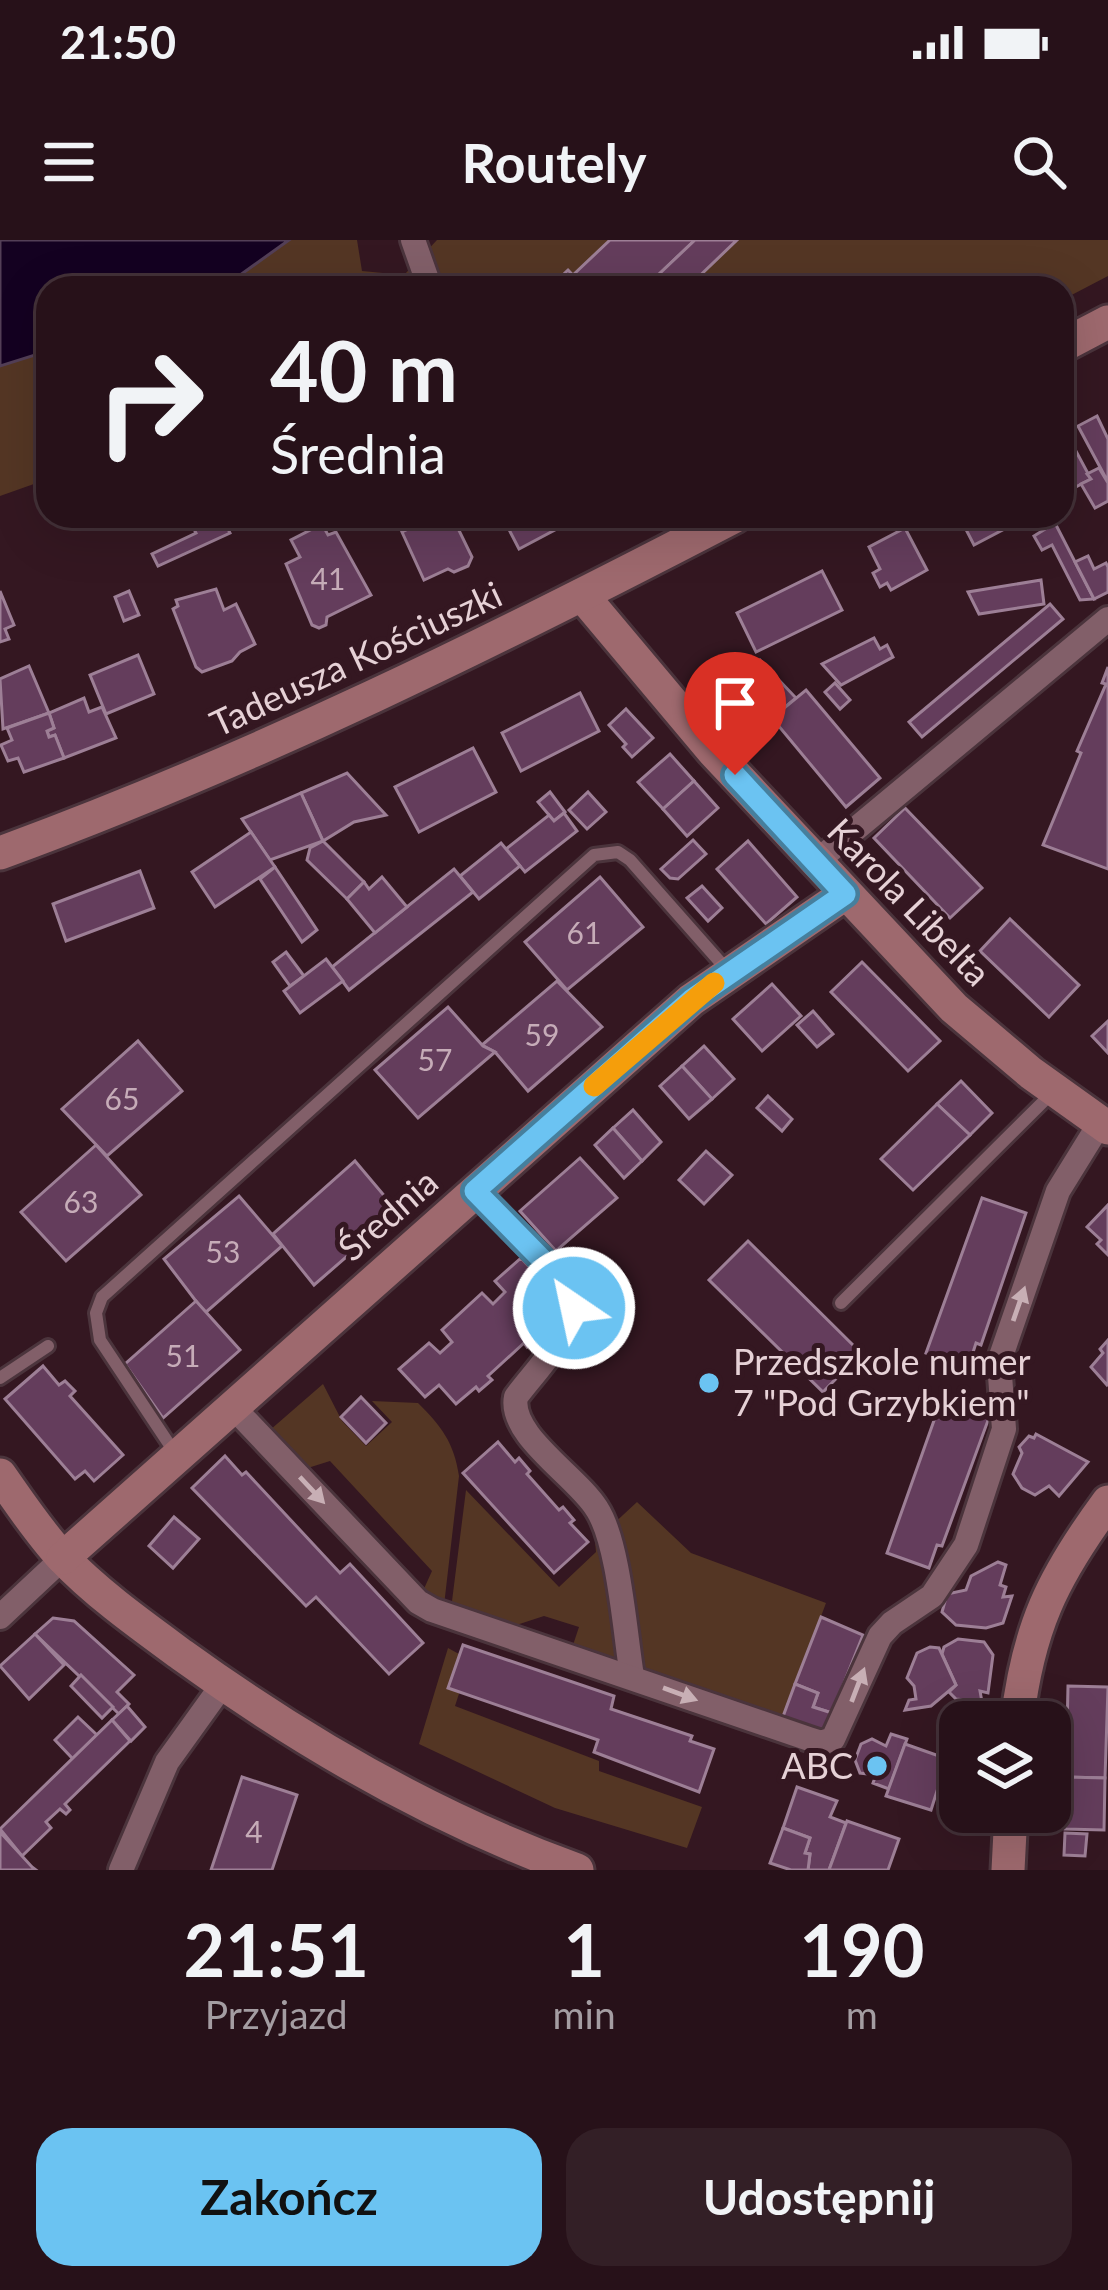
<!DOCTYPE html>
<html lang="pl">
<meta charset="utf-8">
<style>
body{margin:0;font-family:Lato,sans-serif;background:#331f26;color:#f1f3f6;height:100vh;display:flex;flex-direction:column;font-size:45px;white-space:nowrap}
*{box-sizing:border-box;margin:0}
p{font-size:39px;color:#a49da2}
.icon{flex:none;width:66px;height:66px;fill:none;stroke:currentColor;stroke-width:2;stroke-linecap:round;stroke-linejoin:round}
.map{position:relative;height:1630px;overflow:hidden}
.side{display:flex;flex-direction:column;background:#271119;flex:1}
.side>*{flex:none}
.top-card{position:absolute;left:36px;top:36px;width:1038px;height:252px;border-radius:36px;box-shadow:0 12px 48px #0002,0 0 0 3px #433138;background:#271119;color:#f1f3f6;overflow:hidden}
.tools{position:absolute;left:939px;top:1461px;display:grid;gap:24px}
.tools a{display:grid;place-items:center;width:132px;height:132px;border-radius:24px;background:#271119;box-shadow:0 12px 48px #0002,0 0 0 3px #433138;font-size:60px}
.pin{position:absolute;display:grid;place-items:center;width:102px;height:102px;color:#fff;margin:-123px -51px;border-radius:50% 50% 50% 0;rotate:-45deg;box-shadow:0 0 12px #0007}
.pin .icon{rotate:45deg}
.me{position:absolute;width:132px;margin:-66px;rotate:326deg;stroke-linejoin:round;filter:drop-shadow(0 0 9px #0008)}
.turn{display:flex;align-items:center;gap:42px;height:252px;padding:0 36px;font-size:54px}
.turn .icon{width:156px;height:156px;stroke-width:2.5}
.turn b{display:block;font-size:84px;line-height:102px}
.eta{display:flex;justify-content:space-evenly;align-items:center;height:204px;text-align:center}
.eta b{font-size:72px;font-weight:700;line-height:84px}
.cta{display:flex;gap:24px;margin-top:auto;padding:24px 36px}
.cta a{flex:1;height:138px;border-radius:36px;background:#6bc3f2;color:#111;font-size:48px;font-weight:700;line-height:138px;text-align:center}
.cta a+a{background:#331f26;color:#f1f3f6}
.status{display:flex;justify-content:space-between;align-items:center;height:84px;padding:0 60px;background:#271119;direction:ltr}
.status svg{height:33px;fill:currentColor}
header{display:flex;justify-content:space-between;align-items:center;height:156px;padding:0 36px;background:#271119;font-size:54px;font-weight:700}
.map>svg:first-child{display:block}
.green{fill:#543624}
.water{fill:#140121;stroke:#533f57;stroke-width:3}
.building{fill:#643d5c;stroke:#9d7f96;stroke-width:3}
.lines{fill:none;stroke-linecap:round;stroke-linejoin:round}
.lane-casing{stroke:#4b343c;stroke-width:18}
.street-casing{stroke:#4b343c;stroke-width:30}
.secondary-casing{stroke:#4b343c;stroke-width:39}
.lane{stroke:#825f69;stroke-width:12}
.street{stroke:#825f69;stroke-width:24}
.secondary{stroke:#9e696e;stroke-width:33}
.oneway{fill:#c8afb5}
.route-casing{stroke:#467f9d;stroke-width:30}
.route{stroke:#6bc3f2;stroke-width:21}
.slow{stroke:#f59e0b;stroke-width:21}
.poi-dot{fill:#6bc3f2;stroke:#341721;stroke-width:4.5}
.labels{text-anchor:middle;stroke-width:10;stroke-linejoin:round;paint-order:stroke}
.number-label{font-size:30px;fill:#c6acb8}
.street-label{font-size:36px;fill:#e6d1d6;stroke:#341721}
.poi-label{font-size:36px;fill:#e6d1d6;stroke:#341721;text-anchor:start}
</style>
<div class="status"><b>21:50</b><svg viewBox="0 0 49 12"><path d="M0 12V9h3v3zM5 12V6h3v6zM10 12V3h3v9zM15 12V0h3v12zM26 1h20v11H26zM47 4h2v5h-2z"/></svg></div>
<header><svg class="icon" aria-label="menu" viewBox="0 0 24 24"><path d="M4 6h16M4 12h16M4 18h16"/></svg>Routely<svg class="icon" aria-label="search" viewBox="0 0 24 24"><circle cx="10" cy="10" r="6"/><path d="M15 15l6 6"/></svg></header>
<div class="map">
<svg width="1108" height="1630" viewBox="0 0 1108 1630">
<rect width="100%" height="100%" fill="#341721"/>
<g class="green">
<polygon points="289,0 357,0 362,31 404,35 437,0 610,0 573,35 549,48 222,48"/>
<polygon points="737,0 1108,0 1108,36 1062,60 1062,48 687,48"/>
<polygon points="48,111 48,239 0,256 0,126"/>
<path d="M 323,1144 L 342,1181 L 366,1206 L 392,1182 L 372,1161 L 418,1163 C 441,1186 454,1202 459,1236 L 443,1374 L 418,1362 L 432,1331 L 330,1221 L 295,1232 L 262,1197 Z"/>
<polygon points="466,1250 559,1347 596,1312 595,1301 637,1262 691,1313 826,1363 779,1489 569,1417 579,1387 544,1376 495,1392 450,1377"/>
<polygon points="448,1408 470,1420 455,1466 599,1521 599,1531 702,1567 687,1608 555,1568 419,1504"/>
</g>
<polygon class="water" points="0,0 289,0 222,48 48,48 48,111 0,126"/>
<g class="building">
<polygon points="610,0 695,0 657,36 668,48 585,48 573,35"/>
<polygon points="695,0 737,0 687,48 668,48 657,36"/>
<polygon points="568,30 585,48 549,48"/>
<polygon points="1097,176 1108,199 1108,242 1078,186"/>
<polygon points="1070,200 1091,239 1062,254 1062,204"/>
<polygon points="1099,228 1108,243 1108,261 1095,268 1081,244 1091,239 1087,234"/>
<polygon points="200,276 222,276 230,293 158,326 152,314 196,293 190,281"/>
<polygon points="436,276 452,276 472,317 468,326 454,332 448,329 424,340 402,292"/>
<polygon points="502,276 562,276 566,284 519,309"/>
<polygon points="959,276 1008,276 1012,285 974,305"/>
<polygon points="1055,283 1094,359 1080,360 1052,305 1042,310 1034,296"/>
<polygon points="322,284 328,295 336,292 371,355 327,377 326,385 319,388 312,385 286,324 300,317 291,300"/>
<polygon points="905,288 927,330 891,350 887,343 880,347 873,333 880,329 869,307"/>
<polygon points="1088,316 1094,329 1106,323 1108,327 1108,352 1094,359 1075,322"/>
<polygon points="822,331 842,370 756,412 737,373"/>
<polygon points="1041,340 1044,364 979,374 968,352"/>
<polygon points="216,349 224,370 236,364 255,404 240,412 232,421 202,432 196,427 173,369 178,366 176,360"/>
<polygon points="0,351 14,385 5,389 9,399 0,402"/>
<polygon points="129,351 139,375 124,381 115,357"/>
<polygon points="1050,364 1063,379 922,497 909,482"/>
<polygon points="874,398 880,409 887,405 893,417 841,445 822,424"/>
<polygon points="138,415 154,454 106,474 90,435"/>
<polygon points="760,420 796,458 765,484 735,450 757,432 752,426"/>
<polygon points="29,426 49,473 3,489 0,439"/>
<polygon points="1108,427 1108,629 1043,605 1081,513 1077,511 1106,444 1102,443"/>
<polygon points="835,443 850,460 840,469 825,452"/>
<polygon points="806,450 880,538 846,567 772,478"/>
<polygon points="580,453 599,491 521,531 502,493"/>
<polygon points="84,458 89,472 102,467 116,498 64,518 55,495 49,497 47,491 54,488 49,473"/>
<polygon points="626,469 653,498 632,517 623,507 626,504 609,485"/>
<polygon points="49,473 54,488 47,491 49,497 55,495 64,518 24,532 18,518 8,521 1,505 12,500 7,488"/>
<polygon points="473,508 496,552 419,592 395,547"/>
<polygon points="670,514 694,541 663,569 638,542"/>
<polygon points="347,533 386,575 354,582 323,601 301,553"/>
<polygon points="694,541 718,568 687,596 663,569"/>
<polygon points="550,552 565,572 554,581 538,562"/>
<polygon points="588,552 606,572 587,589 569,570"/>
<polygon points="301,553 323,601 270,620 242,579"/>
<polygon points="905,568 982,648 950,678 874,598"/>
<polygon points="564,573 577,591 525,632 506,609 549,575 554,581"/>
<polygon points="251,592 275,627 215,667 192,632"/>
<polygon points="693,600 706,614 678,639 670,638 661,629"/>
<polygon points="323,601 364,642 347,659 307,620 310,608"/>
<polygon points="748,601 797,657 766,684 717,629"/>
<polygon points="501,603 520,626 479,659 460,636"/>
<polygon points="275,627 317,690 302,702 260,639"/>
<polygon points="454,629 473,652 349,750 332,727"/>
<polygon points="140,631 154,668 66,701 53,664"/>
<polygon points="382,637 407,667 375,693 347,659 364,642 369,649"/>
<polygon points="600,637 643,687 567,750 525,702"/>
<polygon points="702,646 722,668 708,681 687,658"/>
<polygon points="1010,679 1079,745 1049,777 980,711"/>
<polygon points="286,712 304,736 290,746 273,722"/>
<polygon points="326,719 343,741 300,773 284,751"/>
<polygon points="862,722 940,801 908,831 831,752"/>
<polygon points="557,741 602,787 528,851 495,812 482,805"/>
<polygon points="772,744 801,776 762,811 733,779"/>
<polygon points="448,767 483,806 495,812 418,878 375,830"/>
<polygon points="813,771 833,794 817,807 797,785"/>
<polygon points="1108,781 1108,813 1092,796"/>
<polygon points="138,801 182,851 107,916 62,869"/>
<polygon points="704,806 734,839 712,859 682,826"/>
<polygon points="682,826 712,859 689,879 660,846"/>
<polygon points="961,841 992,873 970,895 937,864"/>
<polygon points="768,856 792,879 782,891 757,868"/>
<polygon points="937,864 970,895 913,950 881,919"/>
<polygon points="633,870 661,902 642,921 613,888"/>
<polygon points="613,888 642,921 624,938 595,905"/>
<polygon points="96,905 141,955 66,1021 21,972"/>
<polygon points="706,911 732,935 704,964 679,940"/>
<polygon points="580,918 617,958 556,1011 520,971"/>
<polygon points="355,921 398,972 314,1045 273,994"/>
<polygon points="239,956 282,1006 205,1073 164,1019"/>
<polygon points="982,958 1026,973 981,1105 976,1103 968,1128 926,1113"/>
<polygon points="1108,965 1108,1015 1097,1004 1101,1000 1087,987"/>
<polygon points="748,1001 861,1113 823,1152 709,1040"/>
<polygon points="521,1018 546,1045 536,1054 555,1074 536,1091 540,1095 527,1107 524,1103 488,1136 492,1140 479,1151 476,1147 456,1164 439,1145 425,1157 399,1129 429,1103 440,1113 452,1102 442,1090 482,1053 493,1064 505,1052 495,1041"/>
<polygon points="196,1061 240,1110 163,1178 125,1124"/>
<polygon points="1108,1100 1108,1144 1107,1145 1091,1127 1103,1113 1100,1109"/>
<polygon points="43,1126 59,1145 65,1141 75,1151 70,1156 123,1215 94,1241 85,1231 75,1239 5,1159"/>
<polygon points="361,1157 386,1183 366,1203 341,1177"/>
<polygon points="942,1158 990,1175 942,1306 937,1305 929,1328 887,1313"/>
<polygon points="1036,1194 1088,1222 1059,1256 1049,1246 1035,1255 1022,1248 1013,1234 1022,1213 1019,1207 1029,1196 1034,1198"/>
<polygon points="498,1202 515,1222 519,1218 530,1231 527,1234 559,1270 563,1267 574,1280 570,1283 588,1302 554,1333 463,1233"/>
<polygon points="225,1216 242,1235 246,1232 340,1333 350,1324 423,1403 389,1434 316,1357 306,1366 192,1248"/>
<polygon points="174,1277 199,1299 173,1328 149,1306"/>
<polygon points="998,1322 1006,1325 1000,1345 1006,1347 1003,1357 1012,1356 1003,1383 986,1388 956,1385 942,1372 947,1354 966,1350 971,1336"/>
<polygon points="821,1377 863,1395 832,1473 813,1467 818,1453 795,1444"/>
<polygon points="53,1378 74,1381 134,1435 117,1452 129,1464 119,1474 35,1394"/>
<polygon points="35,1394 64,1425 29,1459 0,1426"/>
<polygon points="958,1399 984,1402 993,1415 988,1453 980,1451 982,1462 956,1459 949,1452 956,1445 942,1414 944,1407"/>
<polygon points="463,1405 614,1456 611,1469 692,1496 690,1501 714,1509 699,1552 594,1512 598,1500 448,1448"/>
<polygon points="930,1407 939,1408 956,1445 931,1466 905,1470 909,1460 916,1459 914,1446 907,1438 917,1413"/>
<polygon points="81,1435 113,1467 102,1478 71,1446"/>
<polygon points="795,1444 818,1453 813,1467 832,1473 822,1498 781,1482"/>
<polygon points="1068,1446 1108,1447 1105,1538 1066,1537"/>
<polygon points="127,1466 145,1487 131,1501 112,1480"/>
<polygon points="78,1477 97,1495 73,1519 55,1500"/>
<polygon points="112,1480 130,1501 65,1564 70,1570 66,1574 60,1569 46,1582 51,1588 22,1616 0,1589"/>
<polygon points="891,1494 907,1499 889,1549 873,1543 876,1535 860,1533 855,1520 861,1504 872,1499 886,1506"/>
<polygon points="945,1495 960,1500 956,1557 937,1551 931,1570 886,1556 905,1504 939,1516"/>
<polygon points="242,1537 297,1555 272,1630 211,1630"/>
<polygon points="1066,1537 1105,1538 1104,1590 1065,1589"/>
<polygon points="797,1547 837,1561 830,1577 846,1583 829,1630 808,1630 810,1614 805,1613 810,1598 783,1588"/>
<polygon points="847,1581 899,1599 888,1630 829,1630"/>
<polygon points="783,1588 810,1598 805,1613 810,1614 808,1630 791,1630 770,1623"/>
<polygon points="0,1592 32,1627 36,1630 0,1630"/>
<polygon points="1065,1593 1087,1594 1085,1616 1064,1615"/>
</g>
<g class="lines">
<defs>
<g id="lane">
<polyline points="841,1063 1054,851"/>
<polyline points="0,1138 48,1106"/>
<polyline points="175,1213 100,1100 96,1073 102,1057 594,615 618,612 630,620 728,731"/>
</g>
<g id="street">
<polyline points="413,0 430,48"/>
<polyline points="816,622 1108,379"/>
<path d="M 475,951 L 569,1047 C 585,1084 536,1129 516,1157 C 508,1195 578,1237 597,1269 C 619,1303 625,1394 632,1436"/>
<polyline points="231,1165 418,1362 432,1370 809,1499 821,1503 833,1499 880,1396 892,1383 932,1356 966,1305 1004,1189 999,1122 1058,951 1100,883"/>
<polyline points="0,1377 63,1318"/>
<polyline points="121,1630 167,1522 223,1444"/>
</g>
<g id="secondary">
<polyline points="1062,106 1108,82"/>
<polyline points="582,355 713,511 954,768 1031,833 1108,888"/>
<path d="M 0,613 C 254,520 495,401 735,276"/>
<path d="M 0,1235 C 19,1262 38,1291 61,1316 C 96,1353 141,1385 182,1415 C 305,1504 435,1579 577,1630"/>
<polyline points="63,1318 691,760 845,654"/>
<path d="M 1017,1482 C 1028,1388 1052,1338 1108,1262"/>
<polyline points="1008,1630 1011,1572"/>
</g>
</defs>
<use href="#lane" class="lane-casing"/>
<use href="#street" class="street-casing"/>
<use href="#secondary" class="secondary-casing"/>
<use href="#lane" class="lane"/>
<use href="#street" class="street"/>
<use href="#secondary" class="secondary"/>
</g>
<defs><path id="oneway-solid" d="M-6-.8H1V-3.2L6.5 0L1 3.2V.8H-6Z" transform="scale(3)"/></defs>
<g class="oneway">
<use href="#oneway-solid" transform="translate(1019 1064) rotate(-71)"/>
<use href="#oneway-solid" transform="translate(312 1250) rotate(47)"/>
<use href="#oneway-solid" transform="translate(858 1445) rotate(-69)"/>
<use href="#oneway-solid" transform="translate(680 1454) rotate(20)"/>
</g>
<g class="lines">
<defs>
<polyline id="route" points="574,1068 569,1047 475,951 691,760 845,654 735,535"/>
</defs>
<use href="#route" class="route-casing"/>
<use href="#route" class="route"/>
<polyline class="slow" points="594,846 714,743"/>
</g>
<g class="poi-dot">
<circle cx="709" cy="1143" r="12"/>
<circle cx="877" cy="1526" r="12"/>
</g>
<g class="labels">
<g class="number-label">
<text x="328" y="350">41</text>
<text x="584" y="704">61</text>
<text x="542" y="806">59</text>
<text x="435" y="831">57</text>
<text x="122" y="870">65</text>
<text x="81" y="973">63</text>
<text x="223" y="1023">53</text>
<text x="183" y="1127">51</text>
<text x="254" y="1603">4</text>
</g>
<g class="street-label">
<text transform="translate(356 419) rotate(-25)" y="13">Tadeusza Kościuszki</text>
<text transform="translate(909 662) rotate(46)" y="13">Karola Libelta</text>
<text transform="translate(388 975) rotate(-41)" y="13">Średnia</text>
</g>
<g class="poi-label">
<text x="733" y="1135">Przedszkole numer<tspan x="733" dy="41">7 "Pod Grzybkiem"</tspan></text>
<text x="853" y="1539" text-anchor="end">ABC</text>
</g>
</g>
</svg>
<div class="tools">
<a><svg class="icon" aria-label="layers" viewBox="0 0 24 24"><path d="M12 4l9 5-9 5-9-5zM3 14l9 5 9-5"/></svg></a>
</div>
<div class="pin" style="left:735px;top:535px;background:#d93025"><svg class="icon" aria-label="arrive" viewBox="0 0 24 24"><path d="M6 21V4h12l-3 4 3 4H6"/></svg></div>
<svg class="me" style="left:574px;top:1068px" viewBox="-20 -20 40 40"><circle r="17" fill="#6bc3f2" stroke="#fff" stroke-width="3"/><path d="M0-11L8 9 0 5-8 9z" fill="#fff"/></svg>
<div class="top-card">
<div class="turn"><svg class="icon" aria-label="right" viewBox="0 0 24 24"><path d="M7 20v-9h11M14 6l5 5-5 5"/></svg><div><b>40 m</b>Średnia</div></div>
</div>
</div>
<section class="side">
<div class="eta">
<div><b>21:51</b><p>Przyjazd</p></div>
<div><b>1</b><p>min</p></div>
<div><b>190</b><p>m</p></div>
</div>
<div class="cta"><a>Zakończ</a><a>Udostępnij</a></div>
</section>
